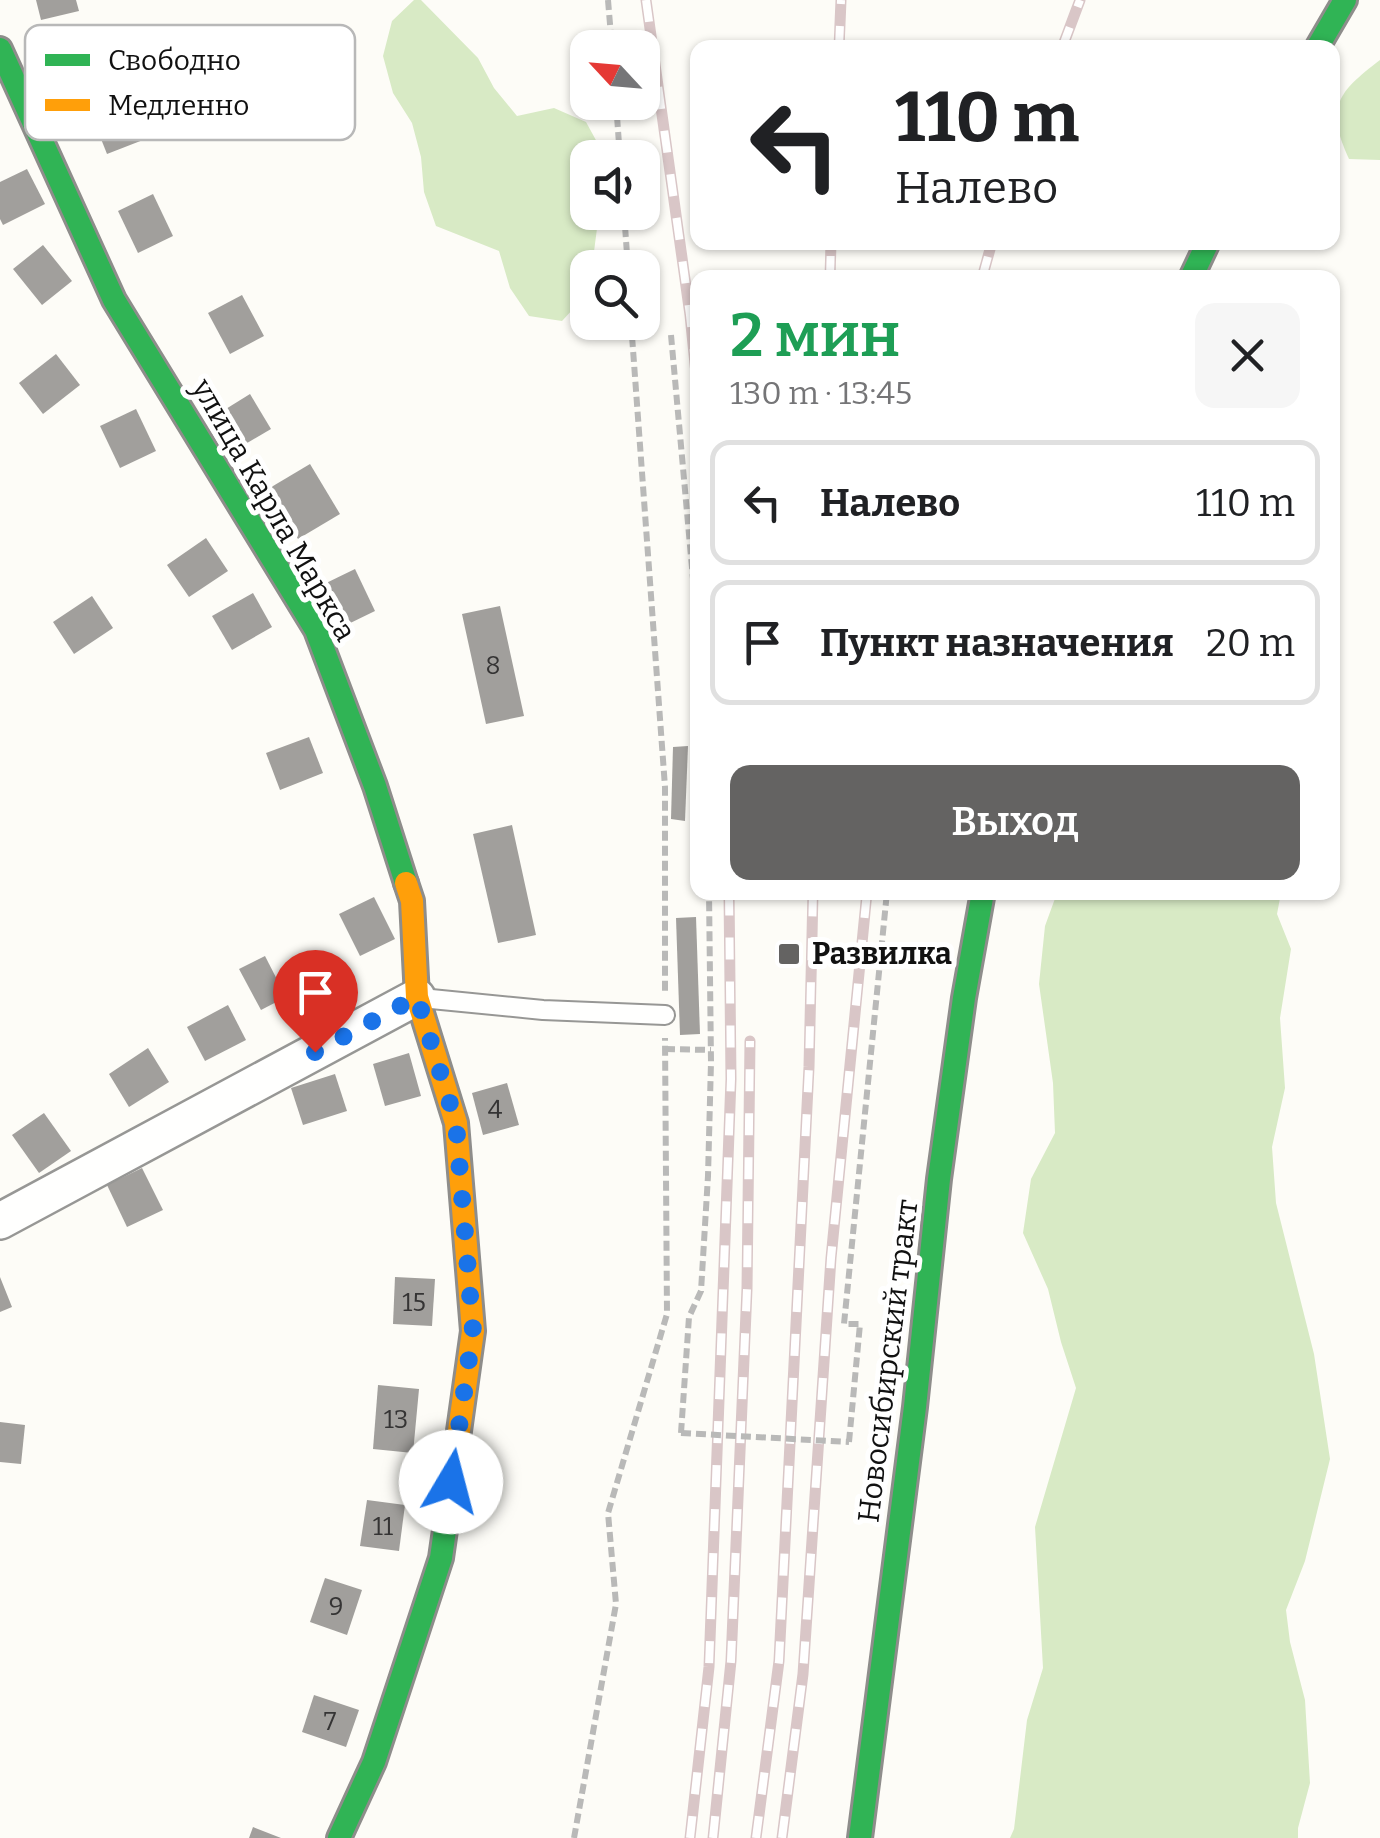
<!DOCTYPE html>
<html lang="ru">
<meta charset="utf-8">
<style>
body{margin:0;font-family:Bitter,serif;background:#f6f6f6;color:#202124;height:100vh;display:flex;flex-direction:column;font-size:38px;white-space:nowrap}
*{box-sizing:border-box;margin:0}
p{font-size:32px;color:#757577}
.icon{flex:none;width:55px;height:55px;fill:none;stroke:currentColor;stroke-width:2;stroke-linecap:round;stroke-linejoin:round}
.map{position:relative;flex:1;overflow:hidden}
.side{position:absolute;left:690px;top:270px;width:650px;height:630px;display:flex;flex-direction:column;background:#fff;border-radius:20px;box-shadow:0 2px 8px #0004}
.side>*{flex:none}
.top-card{position:absolute;left:690px;top:40px;width:650px;height:210px;border-radius:20px;box-shadow:0 2px 8px #0004;background:#fff;color:#202124;overflow:hidden}
.needle{width:65px;rotate:296deg}
.tools{position:absolute;left:570px;top:30px;display:grid;gap:20px}
.tools a{display:grid;place-items:center;width:90px;height:90px;border-radius:20px;background:#fff;box-shadow:0 2px 8px #0004;font-size:50px}
.pin{position:absolute;display:grid;place-items:center;width:85px;height:85px;color:#fff;margin:-102px -42px;border-radius:50% 50% 50% 0;rotate:-45deg;box-shadow:0 0 10px #0007}
.pin .icon{rotate:45deg}
.me{position:absolute;width:110px;margin:-55px;rotate:8deg;stroke-linejoin:round;filter:drop-shadow(0 0 8px #0008)}
.turn{display:flex;align-items:center;gap:35px;height:210px;padding:0 40px;font-size:45px}
.turn .icon{width:130px;height:130px;stroke-width:2.5}
.turn b{display:block;font-size:70px;line-height:85px}
.round{display:grid;place-items:center;flex:none;width:105px;height:105px;border-radius:20px;background:#f6f6f6}
.head{display:flex;align-items:center;justify-content:space-between;height:170px;padding:0 40px}
h1{font-size:60px;font-weight:600;line-height:75px;color:#1e9e55}
.action{display:flex;gap:20px;margin-top:auto;padding:20px 40px}
.action a{flex:1;height:115px;border-radius:20px;background:#646362;color:#fff;font-size:40px;font-weight:600;line-height:115px;text-align:center}
ul{padding:0;list-style:none}
li{display:flex;align-items:center;gap:30px;height:125px;margin:0 20px 15px;padding:0 20px;border:5px solid #e0e0e0;border-radius:20px}
li div{flex:1}
li b{display:block;font-size:38px}
li em{font-style:normal}
.map>svg:first-child{display:block}
.forest{fill:#d8eac5}
.building{fill:#a19f9c}
.lines{fill:none;stroke-linecap:round;stroke-linejoin:round}
.lane-casing{stroke:#979795;stroke-width:22}
.street-casing{stroke:#979795;stroke-width:40}
.fast-casing{stroke:#8e8d8b;stroke-width:28}
.slow-casing{stroke:#8e8d8b;stroke-width:28}
.path{stroke:#b9b9b8;stroke-width:6;stroke-dasharray:10 5;stroke-linecap:butt}
.lane{stroke:#fffffe;stroke-width:18}
.street{stroke:#fffffe;stroke-width:35}
.fast{stroke:#30b455;stroke-width:22}
.slow{stroke:#ff9f0a;stroke-width:22}
.rail-casing{stroke:#d9c6c7;stroke-width:11}
.rail{stroke:#fff;stroke-width:8;stroke-dasharray:22;stroke-linecap:butt}
.path-bridge{stroke:#b9b9b8;stroke-width:6;stroke-dasharray:10 5;stroke-linecap:butt}
.route{stroke:#1a73e8;stroke-width:18;stroke-dasharray:0 32.4}
.poi-dot{fill:#646362;stroke:#fff;stroke-width:4}
.labels{text-anchor:middle;stroke-width:10;stroke-linejoin:round;paint-order:stroke}
.number-label{font-size:25px;fill:#353434}
.street-label{font-size:30px;fill:#111;stroke:#fff}
.poi-label{font-size:30px;font-weight:bold;fill:#111;stroke:#fff;text-anchor:start}
.key{fill:#fff;stroke:#b8b8b8;stroke-width:2.5}
.key-label{font-size:28px;fill:#111}
</style>
<div class="map">
<svg width="1380" height="1838" viewBox="0 0 1380 1838">
<rect width="100%" height="100%" fill="#fdfcf7"/>
<g class="forest">
<polygon points="414,0 421,0 478,58 494,88 517,116 554,108 586,122 603,153 603,157 588,158 588,212 599,213 592,267 588,268 586,295 562,321 529,316 510,288 499,251 436,226 424,192 421,157 412,123 393,93 383,56 392,21"/>
<path d="M 1380,60 L 1380,160 L 1349,159 C 1325,107 1337,93 1380,60 Z"/>
<polygon points="1057,893 1281,893 1277,914 1291,949 1280,1018 1285,1088 1272,1147 1276,1203 1314,1354 1330,1459 1305,1561 1286,1610 1290,1642 1305,1700 1310,1783 1298,1828 1298,1838 1010,1838 1014,1829 1027,1720 1043,1668 1035,1527 1076,1388 1061,1342 1048,1289 1023,1233 1031,1179 1055,1133 1053,1083 1039,984 1045,926"/>
</g>
<g class="building">
<polygon points="36,0 76,0 79,11 41,20"/>
<polygon points="126,96 143,140 107,154 90,111"/>
<polygon points="27,169 45,204 3,225 0,219 0,182"/>
<polygon points="153,194 173,236 138,253 118,211"/>
<polygon points="43,245 72,281 42,305 13,269"/>
<polygon points="242,295 264,336 230,354 208,313"/>
<polygon points="56,354 80,385 43,414 19,383"/>
<polygon points="250,394 271,429 242,446 221,412"/>
<polygon points="136,409 156,451 120,468 100,426"/>
<polygon points="310,464 340,514 298,539 268,489"/>
<polygon points="206,538 228,571 189,597 167,565"/>
<polygon points="355,569 375,611 340,628 320,586"/>
<polygon points="253,593 272,627 232,650 212,616"/>
<polygon points="92,596 113,628 74,654 53,622"/>
<polygon points="500,606 524,716 486,724 462,614"/>
<polygon points="309,737 323,773 280,790 266,753"/>
<polygon points="688,746 685,821 671,819 673,747"/>
<polygon points="512,825 536,935 498,943 473,834"/>
<polygon points="374,897 395,939 360,956 339,914"/>
<polygon points="696,917 700,1034 680,1035 676,918"/>
<polygon points="265,956 286,997 261,1010 239,969"/>
<polygon points="228,1005 246,1040 205,1061 187,1027"/>
<polygon points="148,1048 169,1082 129,1107 109,1074"/>
<polygon points="409,1053 421,1096 385,1106 373,1064"/>
<polygon points="335,1074 347,1111 303,1125 291,1088"/>
<polygon points="507,1083 519,1125 483,1135 472,1093"/>
<polygon points="44,1113 71,1151 39,1173 12,1135"/>
<polygon points="142,1168 163,1210 127,1227 107,1185"/>
<polygon points="0,1277 12,1307 0,1312"/>
<polygon points="395,1277 435,1279 432,1326 393,1324"/>
<polygon points="378,1385 419,1389 413,1453 373,1449"/>
<polygon points="0,1422 25,1425 21,1464 0,1462"/>
<polygon points="367,1500 405,1505 399,1551 360,1546"/>
<polygon points="325,1578 362,1590 347,1635 310,1622"/>
<polygon points="314,1695 359,1710 346,1747 302,1732"/>
<polygon points="253,1827 281,1838 249,1838"/>
</g>
<g class="lines">
<defs>
<polyline id="lane" points="421,998 543,1010 665,1015"/>
<polyline id="street" points="0,1221 417,997"/>
<g id="fast">
<polyline points="1317,48 1345,0"/>
<polyline points="0,49 114,300 316,630 375,786 406,883"/>
<polyline points="1191,278 1208,242"/>
<polyline points="339,1838 374,1762 441,1558 451,1488"/>
<polyline points="860,1838 915,1407 939,1179 964,998 983,892"/>
</g>
<polyline id="slow" points="406,883 412,901 417,997 456,1123 473,1331 451,1488"/>
</defs>
<use href="#lane" class="lane-casing"/>
<use href="#street" class="street-casing"/>
<use href="#fast" class="fast-casing"/>
<use href="#slow" class="slow-casing"/>
<g class="path">
<polyline points="608,0 612,48"/>
<polyline points="616,102 620,158"/>
<polyline points="624,212 628,268"/>
<polyline points="631,322 665,787 665,995"/>
<polyline points="671,335 698,634"/>
<polyline points="665,1049 711,1050"/>
<polyline points="681,1433 689,1317 701,1291 708,1176 711,1062 709,892"/>
<polyline points="849,1442 860,1324 844,1324 887,892"/>
<polyline points="574,1838 616,1604 608,1513 667,1314 665,1038"/>
</g>
<use href="#lane" class="lane"/>
<use href="#street" class="street"/>
<use href="#fast" class="fast"/>
<use href="#slow" class="slow"/>
<defs>
<g id="rail">
<polyline points="646,0 690,315 698,393"/>
<polyline points="839,48 841,0"/>
<polyline points="1062,48 1080,0"/>
<polyline points="830,278 831,242"/>
<polyline points="982,278 992,242"/>
<polyline points="690,1838 709,1667 731,1079 729,892"/>
<polyline points="713,1838 731,1661 747,1289 750,1041"/>
<polyline points="756,1838 779,1661 809,1067 813,892"/>
<polyline points="782,1838 803,1674 831,1258 867,892"/>
</g>
</defs>
<use href="#rail" class="rail-casing"/>
<use href="#rail" class="rail"/>
<polyline class="path-bridge" points="681,1433 849,1442"/>
</g>
<g class="lines">
<polyline class="route" points="315,1052 417,997 456,1123 473,1331 451,1482"/>
</g>
<rect class="poi-dot" x="777" y="942" width="24" height="24" rx="5"/>
<g class="labels">
<g class="number-label">
<text x="493" y="674">8</text>
<text x="495" y="1118">4</text>
<text x="414" y="1311">15</text>
<text x="396" y="1428">13</text>
<text x="383" y="1535">11</text>
<text x="336" y="1615">9</text>
<text x="330" y="1730">7</text>
</g>
<g class="street-label">
<text transform="translate(274 510) rotate(60)" y="10">улица Карла Маркса</text>
<text transform="translate(888 1361) rotate(-83)" y="10">Новосибирский тракт</text>
</g>
<g class="poi-label">
<text x="812" y="964">Развилка</text>
</g>
</g>
<rect x="25" y="25" width="330" height="115" rx="15" class="key"/>
<rect x="45" y="54" width="45" height="12" fill="#30b455"/>
<rect x="45" y="99" width="45" height="12" fill="#ff9f0a"/>
<g class="key-label">
<text x="108" y="70">Свободно</text>
<text x="108" y="115">Медленно</text>
</g>
</svg>
<div class="tools">
<a><svg class="needle" viewBox="-14 -14 28 28"><path d="M0-13l5 13h-10z" fill="#e53935"/><path d="M0 13l5-13h-10z" fill="#757577"/></svg></a>
<a><svg class="icon" aria-label="sound" viewBox="0 0 24 24"><path d="M4 9h4l5-4v14l-5-4H4zM17 9q2 3 0 6"/></svg></a>
<a><svg class="icon" aria-label="search" viewBox="0 0 24 24"><circle cx="10" cy="10" r="6"/><path d="M15 15l6 6"/></svg></a>
</div>
<div class="pin" style="left:315px;top:1052px;background:#d93025"><svg class="icon" aria-label="arrive" viewBox="0 0 24 24"><path d="M6 21V4h12l-3 4 3 4H6"/></svg></div>
<svg class="me" style="left:451px;top:1482px" viewBox="-20 -20 40 40"><circle r="19" fill="#fff"/><path d="M0-13L10 11 0 6-10 11z" fill="#1a73e8"/></svg>
<div class="top-card">
<div class="turn"><svg class="icon" aria-label="left" viewBox="0 0 24 24"><path d="M17 20v-9H6M10 6l-5 5 5 5"/></svg><div><b>110 m</b>Налево</div></div>
</div>
<section class="side">
<div class="head"><div><h1>2 мин</h1><p>130 m · 13:45</p></div><a class="round"><svg class="icon" aria-label="close" viewBox="0 0 24 24"><path d="M6 6l12 12M18 6L6 18"/></svg></a></div>
<ul>
<li><svg class="icon" aria-label="left" viewBox="0 0 24 24"><path d="M17 20v-9H6M10 6l-5 5 5 5"/></svg><div><b>Налево</b></div><em>110 m</em></li>
<li><svg class="icon" aria-label="arrive" viewBox="0 0 24 24"><path d="M6 21V4h12l-3 4 3 4H6"/></svg><div><b>Пункт назначения</b></div><em>20 m</em></li>
</ul>
<div class="action"><a>Выход</a></div>
</section>
</div>
